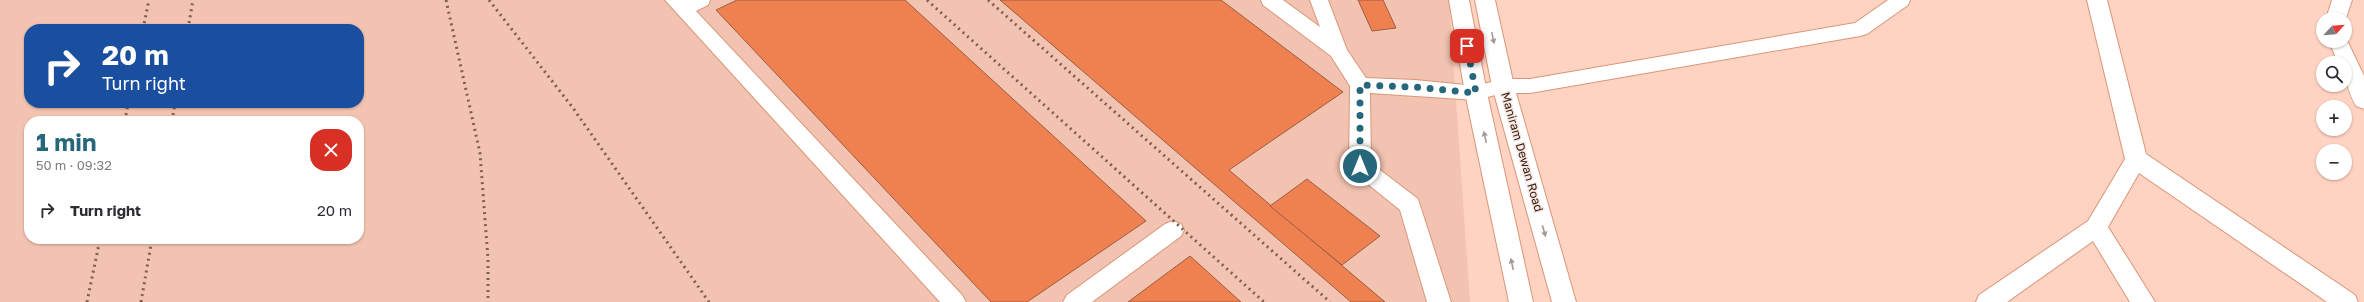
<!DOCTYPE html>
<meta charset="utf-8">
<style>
body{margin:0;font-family:"Golos Text",sans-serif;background:#f2f2f3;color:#2b2b33;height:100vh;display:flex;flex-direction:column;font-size:15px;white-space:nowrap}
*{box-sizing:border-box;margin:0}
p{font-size:13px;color:#7c7c81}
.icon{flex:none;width:22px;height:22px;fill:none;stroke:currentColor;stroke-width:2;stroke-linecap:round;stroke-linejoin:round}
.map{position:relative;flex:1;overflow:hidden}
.side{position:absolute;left:24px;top:116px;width:340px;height:128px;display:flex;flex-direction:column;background:#fff;border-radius:16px;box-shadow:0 1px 3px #0004}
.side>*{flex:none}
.hud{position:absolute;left:24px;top:24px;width:340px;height:84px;border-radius:16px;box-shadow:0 1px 3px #0004;background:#1a4fa0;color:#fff;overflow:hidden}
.needle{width:26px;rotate:64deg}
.buttons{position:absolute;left:2316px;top:12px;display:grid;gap:8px}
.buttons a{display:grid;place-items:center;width:36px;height:36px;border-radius:50%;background:#fff;box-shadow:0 1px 3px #0004;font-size:20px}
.pin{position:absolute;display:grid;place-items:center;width:34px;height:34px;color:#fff;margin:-17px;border-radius:8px;box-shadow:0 2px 6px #0006}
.me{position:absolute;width:44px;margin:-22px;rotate:0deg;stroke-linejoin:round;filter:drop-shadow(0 0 3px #0008)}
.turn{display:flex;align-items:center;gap:14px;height:84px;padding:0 12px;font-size:18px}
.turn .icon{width:52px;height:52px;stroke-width:2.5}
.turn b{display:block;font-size:28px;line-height:34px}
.round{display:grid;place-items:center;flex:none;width:42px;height:42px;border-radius:16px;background:#f2f2f3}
.summary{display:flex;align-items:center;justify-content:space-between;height:68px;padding:0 12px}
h1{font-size:24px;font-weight:700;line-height:30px;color:#27677b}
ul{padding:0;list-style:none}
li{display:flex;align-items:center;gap:12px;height:52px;padding:0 12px}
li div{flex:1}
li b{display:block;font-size:15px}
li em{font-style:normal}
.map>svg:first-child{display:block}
.built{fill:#f2c3b0;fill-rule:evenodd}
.building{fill:#ef8151;stroke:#9d5d43}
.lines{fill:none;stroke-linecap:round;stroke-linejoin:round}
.lane-casing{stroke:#da9579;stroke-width:2}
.street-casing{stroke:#da9579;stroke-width:2}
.primary-casing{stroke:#da9579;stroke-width:2}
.lane{fill:#fff;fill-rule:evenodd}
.street{fill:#fff;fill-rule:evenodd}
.primary{fill:#fff;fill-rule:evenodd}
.rail{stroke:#805f51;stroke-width:3;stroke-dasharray:2 4;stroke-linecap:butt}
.oneway{fill:#a59994}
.route{stroke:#27677b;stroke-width:7;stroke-dasharray:0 12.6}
.labels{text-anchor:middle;stroke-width:3;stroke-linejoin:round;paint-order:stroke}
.street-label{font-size:12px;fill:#361c11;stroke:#f6e7e1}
</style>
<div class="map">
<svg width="2364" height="302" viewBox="0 0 2364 302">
<rect width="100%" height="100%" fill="#ffd3c1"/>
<path class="built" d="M 0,0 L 1449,0 L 1470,302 L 0,302 ZM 29,29 L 359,29 L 359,103 L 29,103 ZM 29,121 L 359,121 L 359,239 L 29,239 Z"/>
<g class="building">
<polygon points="737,0 905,0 1146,221 1027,302 991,302 716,10"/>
<polygon points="1000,0 1221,0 1343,92 1229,170 1385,302 1351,302"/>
<polygon points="1358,0 1383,0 1396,28 1372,31"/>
<polygon points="1307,179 1380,236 1342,265 1270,206"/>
<polygon points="1190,256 1241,302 1128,302"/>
</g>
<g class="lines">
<defs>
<g id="lane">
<polygon points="665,0 710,0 708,5 696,11 962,295 966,302 940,302"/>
<polygon points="1261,0 1283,0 1320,27 1310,0 1328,0 1347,50 1366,78 1415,80 1476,86 1503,79 1530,79 1855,23 1888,0 1910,0 1908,5 1867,34 1860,36 1530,93 1503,93 1476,100 1370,93 1371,163 1418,199 1451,302 1427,302 1400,210 1353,172 1349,166 1350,86 1331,56 1263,5"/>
<polygon points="1173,221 1181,224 1184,230 1181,236 1092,302 1063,302 1067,295 1165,224"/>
</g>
<g id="street">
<polygon points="2087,0 2107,0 2146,154 2355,295 2358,302 2327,302 2139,173 2108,227 2155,302 2130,302 2093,241 2007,302 1976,302 1979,295 2088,221 2125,159"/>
<polygon points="2332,0 2352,0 2345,21 2345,19 2326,19"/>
<path d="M 2345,36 L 2364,76 L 2364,109 L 2356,106 C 2348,92 2345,79 2345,63 L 2338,63 L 2329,41 L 2345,41 Z"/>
</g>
<g id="primary">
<polygon points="1449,0 1469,0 1487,93 1533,302 1509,302 1465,93"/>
<polygon points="1475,0 1495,0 1514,86 1576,302 1552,302 1492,86"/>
</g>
</defs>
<use href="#lane" class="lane-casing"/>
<use href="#street" class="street-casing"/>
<use href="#primary" class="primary-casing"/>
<use href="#lane" class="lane"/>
<use href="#street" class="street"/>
<use href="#primary" class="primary"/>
<g class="rail">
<polyline points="446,0 480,153 488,259 488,302"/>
<polyline points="489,0 573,108 709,302"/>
<polyline points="927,0 1264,302"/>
<polyline points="988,0 1330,302"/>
<polyline points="143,29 149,0"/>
<polyline points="188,29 193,0"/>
<polyline points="125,121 128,103"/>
<polyline points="172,121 175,103"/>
<polyline points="87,302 100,239"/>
<polyline points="141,302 152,239"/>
</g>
</g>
<defs><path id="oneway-solid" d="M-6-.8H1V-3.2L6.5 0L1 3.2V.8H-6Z"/></defs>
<g class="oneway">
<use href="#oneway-solid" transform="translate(1493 38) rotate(78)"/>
<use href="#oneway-solid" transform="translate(1485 137) rotate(-102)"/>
<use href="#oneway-solid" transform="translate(1544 231) rotate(74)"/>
<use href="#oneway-solid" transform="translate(1512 264) rotate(-102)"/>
</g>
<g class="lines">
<polyline class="route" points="1360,166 1360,85 1415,87 1476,93 1467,46"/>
</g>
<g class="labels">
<g class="street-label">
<text transform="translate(1522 152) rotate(74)" y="4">Maniram Dewan Road</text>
</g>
</g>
</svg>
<div class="buttons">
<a><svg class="needle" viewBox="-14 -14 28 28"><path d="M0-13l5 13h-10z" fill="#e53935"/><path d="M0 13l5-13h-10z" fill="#7c7c81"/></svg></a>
<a><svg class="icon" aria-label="search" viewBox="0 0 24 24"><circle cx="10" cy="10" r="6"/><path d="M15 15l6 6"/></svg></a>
<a>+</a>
<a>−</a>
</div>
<div class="pin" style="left:1467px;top:46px;background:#d93025"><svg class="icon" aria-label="arrive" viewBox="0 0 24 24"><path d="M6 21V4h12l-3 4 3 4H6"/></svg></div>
<svg class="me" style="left:1360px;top:166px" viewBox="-20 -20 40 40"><circle r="17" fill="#27677b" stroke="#fff" stroke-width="3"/><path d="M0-11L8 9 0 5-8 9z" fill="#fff"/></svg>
<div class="hud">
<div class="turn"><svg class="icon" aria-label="right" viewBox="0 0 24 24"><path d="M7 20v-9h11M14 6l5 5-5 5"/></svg><div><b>20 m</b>Turn right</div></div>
</div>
<section class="side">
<div class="summary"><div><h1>1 min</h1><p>50 m · 09:32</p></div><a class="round" style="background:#d93025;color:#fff"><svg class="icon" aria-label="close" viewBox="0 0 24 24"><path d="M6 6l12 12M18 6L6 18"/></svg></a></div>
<ul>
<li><svg class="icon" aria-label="right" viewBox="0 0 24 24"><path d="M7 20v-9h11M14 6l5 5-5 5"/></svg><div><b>Turn right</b></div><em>20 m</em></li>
</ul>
</section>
</div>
